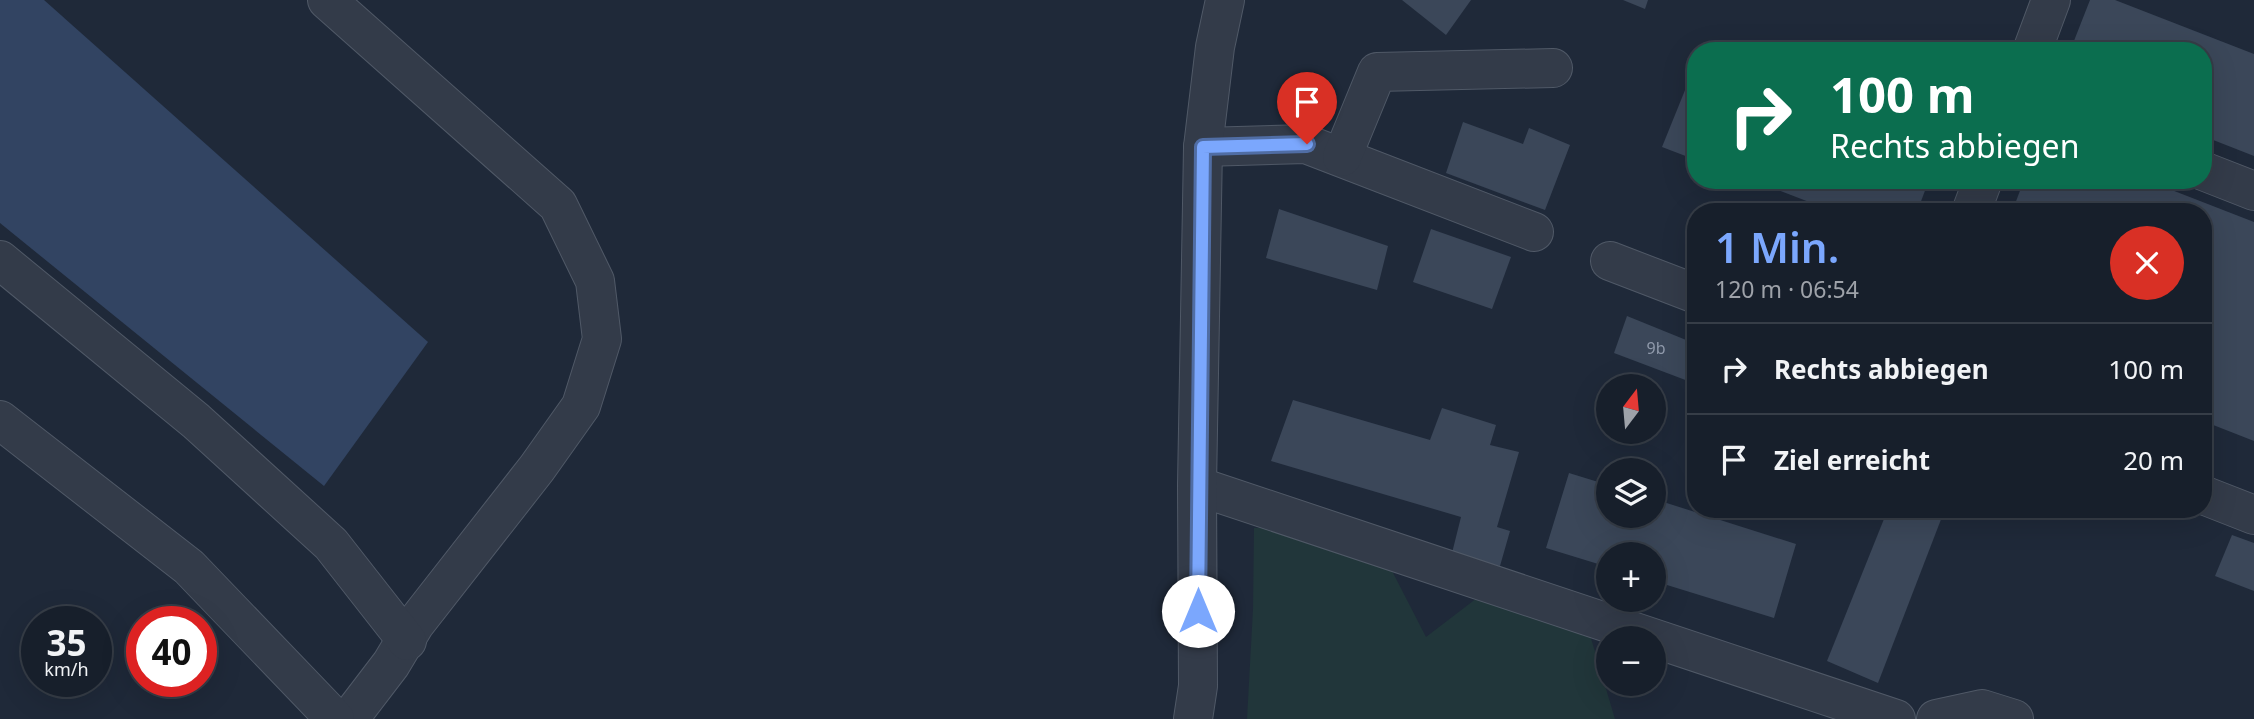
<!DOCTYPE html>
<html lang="de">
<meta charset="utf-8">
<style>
body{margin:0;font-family:"Noto Sans",sans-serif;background:#242c37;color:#f1f3f6;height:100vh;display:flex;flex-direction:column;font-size:26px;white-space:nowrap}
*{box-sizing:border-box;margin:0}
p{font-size:23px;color:#9ea2a9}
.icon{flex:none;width:38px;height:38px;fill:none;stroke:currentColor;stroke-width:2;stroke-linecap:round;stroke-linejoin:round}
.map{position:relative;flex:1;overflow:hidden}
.panel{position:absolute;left:1687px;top:203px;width:525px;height:315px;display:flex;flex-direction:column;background:#171f2b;border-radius:28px;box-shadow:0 7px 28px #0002,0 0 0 2px #363d47}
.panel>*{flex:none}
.top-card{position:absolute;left:1687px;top:42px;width:525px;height:147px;border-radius:28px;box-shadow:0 7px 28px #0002,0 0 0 2px #363d47;background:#0b6e4f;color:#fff;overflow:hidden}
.needle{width:46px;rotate:16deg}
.fabs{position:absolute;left:1596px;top:374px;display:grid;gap:14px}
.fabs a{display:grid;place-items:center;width:70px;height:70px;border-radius:50%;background:#171f2b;box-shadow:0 7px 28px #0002,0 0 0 2px #363d47;font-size:35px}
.speed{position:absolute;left:21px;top:606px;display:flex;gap:14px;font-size:35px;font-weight:700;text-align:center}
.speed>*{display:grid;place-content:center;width:91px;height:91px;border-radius:50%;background:#171f2b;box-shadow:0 7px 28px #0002,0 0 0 2px #363d47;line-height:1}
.speed small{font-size:18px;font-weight:400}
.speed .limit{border:10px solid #d22;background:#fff;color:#111}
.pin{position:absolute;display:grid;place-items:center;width:60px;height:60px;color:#fff;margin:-72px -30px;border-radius:50% 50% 50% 0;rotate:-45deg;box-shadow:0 0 7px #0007}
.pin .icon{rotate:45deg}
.me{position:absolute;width:77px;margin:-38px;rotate:0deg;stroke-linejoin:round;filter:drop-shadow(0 0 5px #0008)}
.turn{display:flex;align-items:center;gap:24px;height:147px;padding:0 28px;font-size:32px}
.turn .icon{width:91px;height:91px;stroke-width:2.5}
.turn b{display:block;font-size:49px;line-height:60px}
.round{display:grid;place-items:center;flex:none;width:74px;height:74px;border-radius:37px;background:#242c37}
.summary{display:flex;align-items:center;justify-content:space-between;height:119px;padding:0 28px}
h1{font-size:42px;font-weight:600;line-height:52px;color:#7ba7fd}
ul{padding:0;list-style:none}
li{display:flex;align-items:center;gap:21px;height:91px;padding:0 28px;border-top:2px solid #363d47}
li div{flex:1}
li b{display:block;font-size:26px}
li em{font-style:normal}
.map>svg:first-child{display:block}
.green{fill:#21363a}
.water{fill:#324462}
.building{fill:#3b4759}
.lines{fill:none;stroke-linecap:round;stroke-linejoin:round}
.minor-casing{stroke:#505967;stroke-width:40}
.minor{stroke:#333b49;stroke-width:38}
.route-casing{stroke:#506da4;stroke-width:18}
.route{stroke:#7ba7fd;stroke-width:12}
.labels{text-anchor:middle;stroke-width:5;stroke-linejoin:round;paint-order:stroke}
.number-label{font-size:16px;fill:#909aab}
</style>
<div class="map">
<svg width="2254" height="719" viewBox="0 0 2254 719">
<rect width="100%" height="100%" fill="#1f2939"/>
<polygon class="green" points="1280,527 1390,567 1426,637 1494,585 1582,608 1615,719 1247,719 1253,609 1254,528"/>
<polygon class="water" points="0,0 44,0 428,342 324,486 0,223"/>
<g class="building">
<polygon points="1402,0 1471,0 1446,35"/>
<polygon points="1623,0 1648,0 1645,9"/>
<polygon points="2090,0 2115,0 2254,54 2254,156 2203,136 2203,51 2070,51"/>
<polygon points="1696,63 1696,160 1662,147"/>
<polygon points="1463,122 1523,144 1529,128 1570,145 1545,210 1446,173"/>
<polygon points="1752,180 1929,180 1917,212 1835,212"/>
<polygon points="2024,180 2146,180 2254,222 2254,441 2203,421 2203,212 2012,212"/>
<polygon points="1279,209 1388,246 1377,290 1266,258"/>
<polygon points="1431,229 1511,257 1492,309 1413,282"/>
<polygon points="1627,316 1696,344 1696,384 1614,353"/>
<polygon points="1293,400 1430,440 1442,408 1496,425 1490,445 1519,452 1497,527 1510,531 1500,566 1452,553 1461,517 1271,461"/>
<polygon points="1569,473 1608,485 1608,516 1654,516 1654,499 1796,544 1774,618 1654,581 1654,555 1608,555 1608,567 1546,548"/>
<polygon points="1888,509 1945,509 1878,683 1827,661"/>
<polygon points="2232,535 2254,543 2254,591 2215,576"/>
</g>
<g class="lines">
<defs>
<g id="minor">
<polyline points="327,0 558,205 595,281 602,339 581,406 537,468 415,624 391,664 349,719"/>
<polyline points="2032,51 2051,0"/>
<polyline points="1203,147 1306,144 1534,232"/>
<polyline points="1342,157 1377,72 1553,68"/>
<polyline points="2203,171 2254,191"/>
<polyline points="1971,212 1983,180"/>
<polyline points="0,260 196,421 331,544 407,641"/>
<polyline points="1610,261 1696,294"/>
<polyline points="0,420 189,567 335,719"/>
<polyline points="1197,486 1896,719"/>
<polyline points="2203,495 2254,515"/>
<polyline points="1193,719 1198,686 1197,486 1203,147 1215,47 1225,0"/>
<polyline points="1936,719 1982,709 2014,719"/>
</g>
</defs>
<use href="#minor" class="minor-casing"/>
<use href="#minor" class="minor"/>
</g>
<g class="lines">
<defs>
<polyline id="route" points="1198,611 1203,147 1307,144"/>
</defs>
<use href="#route" class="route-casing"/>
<use href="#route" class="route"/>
</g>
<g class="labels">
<g class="number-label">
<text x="1656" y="354">9b</text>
</g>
</g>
</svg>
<div class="fabs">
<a><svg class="needle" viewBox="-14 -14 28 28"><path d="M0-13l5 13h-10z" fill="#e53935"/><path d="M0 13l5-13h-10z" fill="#9ea2a9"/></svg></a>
<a><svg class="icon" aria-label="layers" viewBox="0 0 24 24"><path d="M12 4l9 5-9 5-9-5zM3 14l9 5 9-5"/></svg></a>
<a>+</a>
<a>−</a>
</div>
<div class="speed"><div>35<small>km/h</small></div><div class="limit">40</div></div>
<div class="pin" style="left:1307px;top:144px;background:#d93025"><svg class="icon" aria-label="arrive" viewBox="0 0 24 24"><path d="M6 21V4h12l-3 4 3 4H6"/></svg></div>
<svg class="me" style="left:1198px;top:611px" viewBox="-20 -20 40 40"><circle r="19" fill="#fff"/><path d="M0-13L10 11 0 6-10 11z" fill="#7ba7fd"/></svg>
<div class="top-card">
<div class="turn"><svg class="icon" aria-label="right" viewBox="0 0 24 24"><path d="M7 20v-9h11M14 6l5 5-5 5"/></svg><div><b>100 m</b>Rechts abbiegen</div></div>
</div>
<section class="panel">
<div class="summary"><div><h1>1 Min.</h1><p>120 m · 06:54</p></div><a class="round" style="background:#d93025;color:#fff"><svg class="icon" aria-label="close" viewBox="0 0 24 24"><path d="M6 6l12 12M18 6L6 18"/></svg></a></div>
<ul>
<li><svg class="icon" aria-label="right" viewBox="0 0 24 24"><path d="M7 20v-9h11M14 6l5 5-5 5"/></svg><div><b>Rechts abbiegen</b></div><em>100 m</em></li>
<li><svg class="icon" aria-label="arrive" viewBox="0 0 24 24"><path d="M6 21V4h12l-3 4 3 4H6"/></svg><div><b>Ziel erreicht</b></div><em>20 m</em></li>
</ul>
</section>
</div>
